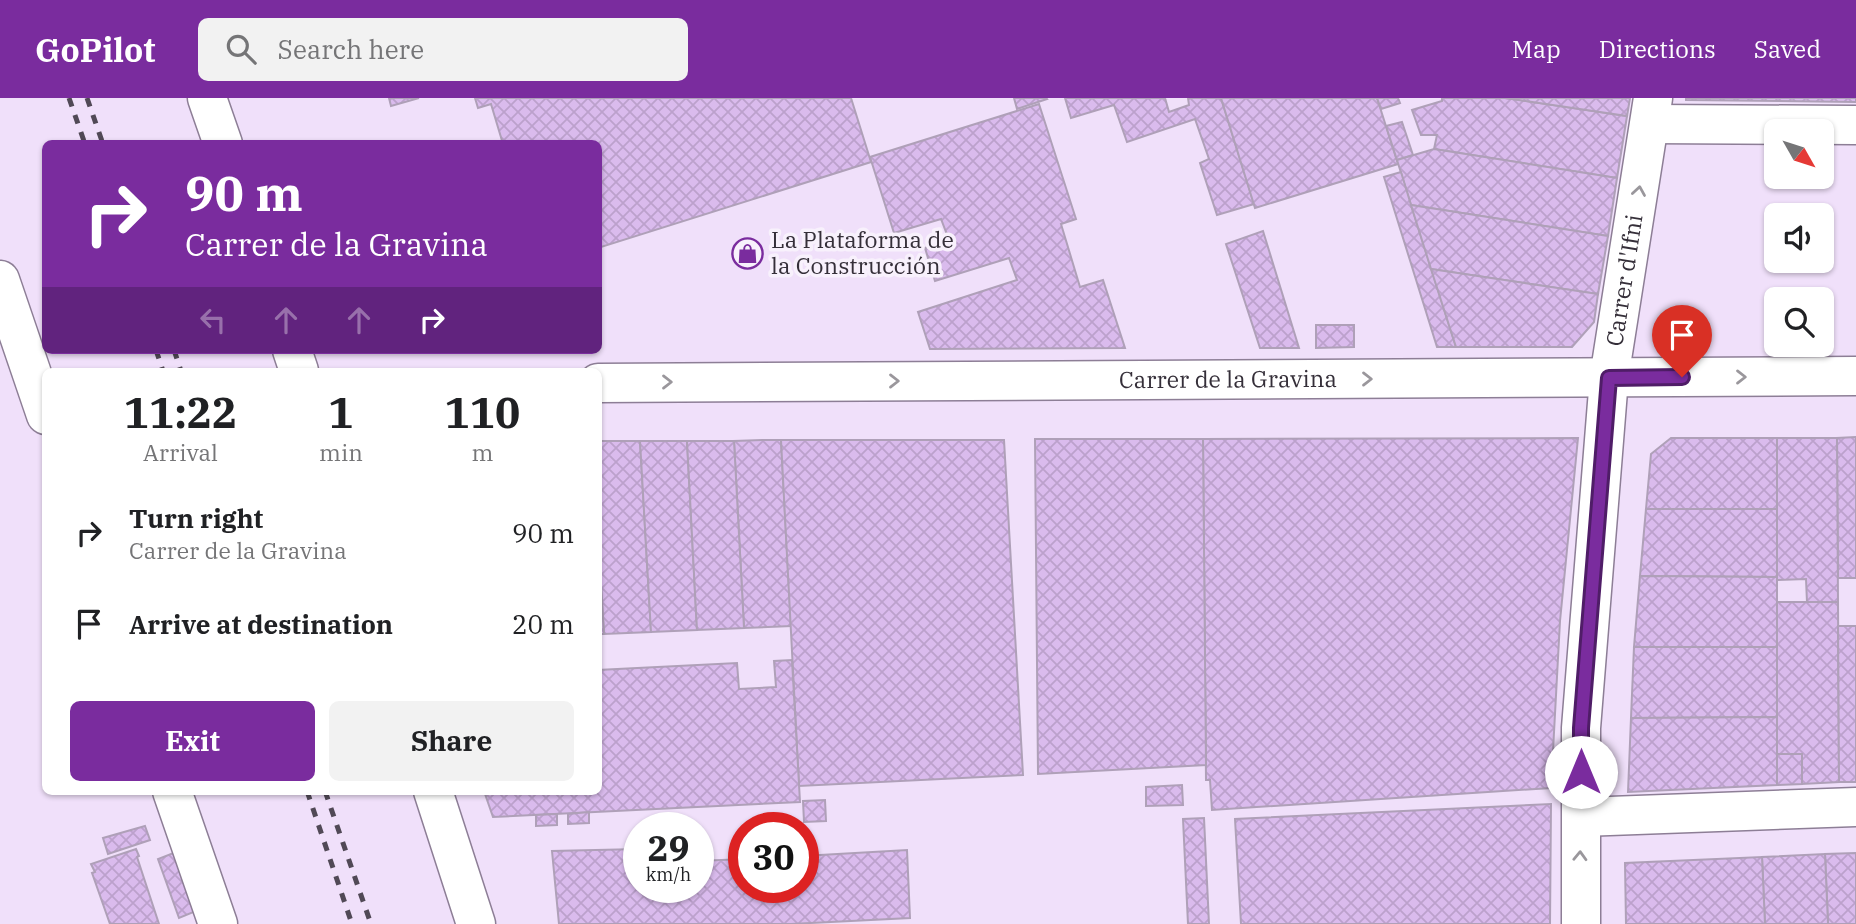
<!DOCTYPE html>
<meta charset="utf-8">
<style>
body{margin:0;font-family:"IBM Plex Serif",serif;background:#f2f2f2;color:#202124;height:100vh;display:flex;flex-direction:column;font-size:26px;white-space:nowrap}
*{box-sizing:border-box;margin:0}
p{font-size:23px;color:#757577}
.icon{flex:none;width:38px;height:38px;fill:none;stroke:currentColor;stroke-width:2;stroke-linecap:round;stroke-linejoin:round}
.map{position:relative;flex:1;overflow:hidden}
.panel{position:absolute;left:42px;top:270px;width:560px;height:427px;display:flex;flex-direction:column;background:#fff;border-radius:10px;box-shadow:0 2px 5px #0004}
.panel>*{flex:none}
.top-card{position:absolute;left:42px;top:42px;width:560px;height:214px;border-radius:10px;box-shadow:0 2px 5px #0004;background:#7a2c9e;color:#fff;overflow:hidden}
.needle{width:46px;rotate:129deg}
.controls{position:absolute;left:1764px;top:21px;display:grid;gap:14px}
.controls a{display:grid;place-items:center;width:70px;height:70px;border-radius:10px;background:#fff;box-shadow:0 2px 5px #0004;font-size:35px}
.speed{position:absolute;left:623px;top:714px;display:flex;gap:14px;font-size:35px;font-weight:700;text-align:center}
.speed>*{display:grid;place-content:center;width:91px;height:91px;border-radius:50%;background:#fff;box-shadow:0 2px 5px #0004;line-height:1}
.speed small{font-size:18px;font-weight:400}
.speed .limit{border:10px solid #d22;background:#fff;color:#111}
.pin{position:absolute;display:grid;place-items:center;width:60px;height:60px;color:#fff;margin:-72px -30px;border-radius:50% 50% 50% 0;rotate:-45deg;box-shadow:0 0 7px #0007}
.pin .icon{rotate:45deg}
.me{position:absolute;width:77px;margin:-38px;rotate:0deg;stroke-linejoin:round;filter:drop-shadow(0 0 5px #0008)}
.turn{display:flex;align-items:center;gap:24px;height:147px;padding:0 28px;font-size:32px}
.turn .icon{width:91px;height:91px;stroke-width:2.5}
.turn b{display:block;font-size:49px;line-height:60px}
.lanes{display:flex;align-items:center;height:66px;padding:0 28px;background:#0003;justify-content:center;gap:35px;direction:ltr}
.lanes .off{opacity:.35}
.eta{display:flex;justify-content:space-evenly;align-items:center;height:119px;text-align:center}
.eta b{font-size:42px;font-weight:700;line-height:49px}
.button{display:flex;gap:14px;margin-top:auto;padding:14px 28px}
.button a{flex:1;height:80px;border-radius:10px;background:#7a2c9e;color:#fff;font-size:28px;font-weight:700;line-height:80px;text-align:center}
.button a+a{background:#f2f2f2;color:#202124}
ul{padding:0;list-style:none}
li{display:flex;align-items:center;gap:21px;height:91px;padding:0 28px}
li div{flex:1}
li b{display:block;font-size:26px}
li em{font-style:normal}
header{display:flex;align-items:center;gap:42px;box-sizing:border-box;height:98px;padding:0 35px;background:#7a2c9e;color:#fff}
header strong{font-size:33px}
nav{display:flex;gap:38px;margin-inline-start:auto;font-size:24px}
.search{width:490px;height:63px;background:#f2f2f2;display:flex;align-items:center;gap:18px;box-sizing:border-box;padding:0 24px;border-radius:10px;color:#757577;font-size:26px}
.map>svg:first-child{display:block}
.building{fill:url(#building-cross-hatch);stroke:#afa0b8;stroke-width:2}
.lines{fill:none;stroke-linecap:round;stroke-linejoin:round}
.minor-casing{stroke:#8d7e96;stroke-width:41}
.minor{stroke:#fff;stroke-width:38}
.rail{stroke:#514956;stroke-width:5;stroke-dasharray:9 9;stroke-linecap:butt}
.oneway{stroke:#9a979c}
.route-casing{stroke:#4f1d67;stroke-width:18}
.route{stroke:#7a2c9e;stroke-width:12}
.labels{text-anchor:middle;stroke-width:7;stroke-linejoin:round;paint-order:stroke}
.poi-label{font-size:23px;fill:#352f39;stroke:#f8f1fc;text-anchor:start}
.street-label{font-size:23px;fill:#352f39;stroke:#f8f1fc}
</style>
<header>
<strong>GoPilot</strong>
<div class="search"><svg class="icon" aria-label="search" viewBox="0 0 24 24"><circle cx="10" cy="10" r="6"/><path d="M15 15l6 6"/></svg>Search here</div>
<nav><a>Map</a><a>Directions</a><a>Saved</a></nav>
</header>
<div class="map">
<svg width="1856" height="826" viewBox="0 0 1856 826">
<defs>
<pattern id="building-cross-hatch" width="8" height="8" patternUnits="userSpaceOnUse" patternTransform="scale(1.75)"><rect width="8" height="8" fill="#dabbed"/><path d="M0 0l8 8M0 8l8-8" fill="none" stroke="#bca1cc"/></pattern>
</defs>
<rect width="100%" height="100%" fill="#f0e0fa"/>
<g class="building">
<polygon points="389,0 419,0 391,8"/>
<polygon points="475,0 851,0 871,64 598,150 598,46 503,46 491,6 478,10"/>
<polygon points="1014,0 1046,0 1047,1 1017,11"/>
<polygon points="1065,0 1165,0 1169,14 1189,7 1188,0 1221,0 1254,106 1217,117 1200,65 1209,61 1195,21 1127,44 1114,7 1071,20"/>
<polygon points="1221,0 1377,0 1398,66 1255,110"/>
<polygon points="1377,0 1398,0 1400,5 1381,11"/>
<polygon points="1442,0 1505,0 1627,18 1617,80 1434,51 1437,37 1421,37 1412,12 1442,3"/>
<polygon points="1505,0 1630,0 1627,18"/>
<polygon points="1686,0 1856,0 1856,4 1686,2"/>
<polygon points="1039,6 1076,121 1061,126 1080,189 1103,182 1125,250 930,251 918,214 1017,182 1009,160 935,183 925,150 949,142 941,121 894,135 870,59"/>
<polygon points="1402,24 1413,57 1397,62 1386,28"/>
<polygon points="1434,51 1617,80 1608,138 1411,107 1397,62"/>
<polygon points="1401,74 1411,107 1456,249 1437,249 1384,79"/>
<polygon points="1411,107 1608,138 1598,196 1431,171"/>
<polygon points="1263,133 1299,250 1260,250 1226,146"/>
<polygon points="1431,171 1598,196 1594,224 1572,249 1456,249"/>
<polygon points="1316,227 1354,227 1354,249 1316,250"/>
<polygon points="1856,339 1856,480 1838,480 1837,340"/>
<polygon points="1578,340 1560,523 1551,690 1212,712 1210,682 1206,682 1203,341"/>
<polygon points="1671,340 1777,340 1777,411 1646,411 1651,356"/>
<polygon points="1777,340 1837,340 1838,504 1807,504 1806,481 1777,482"/>
<polygon points="1035,341 1203,341 1206,667 1038,676"/>
<polygon points="762,342 781,342 791,528 744,530 734,343"/>
<polygon points="781,342 1004,342 1023,677 799,688"/>
<polygon points="598,343 640,343 651,534 604,536 598,441"/>
<polygon points="640,343 687,343 697,532 651,534"/>
<polygon points="687,343 734,343 744,530 697,532"/>
<polygon points="1646,411 1777,411 1777,479 1640,478"/>
<polygon points="598,441 604,536 598,536"/>
<polygon points="1640,478 1777,479 1777,549 1634,549"/>
<polygon points="1777,504 1838,504 1839,684 1802,686 1802,656 1777,656"/>
<polygon points="1838,528 1856,528 1856,684 1839,684"/>
<polygon points="1634,549 1777,549 1777,619 1631,620"/>
<polygon points="792,562 800,704 493,719 484,693 598,693 598,572 737,565 739,591 776,589 774,563"/>
<polygon points="1777,619 1777,687 1628,694 1631,620"/>
<polygon points="1777,656 1802,656 1802,686 1777,687"/>
<polygon points="1182,687 1183,707 1146,708 1146,689"/>
<polygon points="825,702 826,723 804,724 803,703"/>
<polygon points="1551,706 1550,826 1241,826 1235,721"/>
<polygon points="589,714 589,725 568,726 568,716"/>
<polygon points="557,716 557,727 536,728 536,717"/>
<polygon points="1204,720 1209,826 1188,826 1183,721"/>
<polygon points="145,728 150,742 108,756 103,740"/>
<polygon points="136,751 139,758 137,759 159,826 110,826 92,775 95,774 91,766"/>
<polygon points="639,751 639,789 698,789 698,763 744,761 744,789 803,789 803,758 907,752 910,820 791,826 559,826 552,753"/>
<polygon points="176,754 196,813 179,820 158,761"/>
<polygon points="1856,755 1856,826 1828,826 1825,756"/>
<polygon points="1825,756 1828,826 1765,826 1762,759"/>
<polygon points="1762,759 1765,826 1626,826 1625,765"/>
</g>
<g class="lines">
<defs>
<g id="minor">
<polyline points="207,0 223,46"/>
<polyline points="1650,26 1856,27"/>
<polyline points="0,182 46,317"/>
<polyline points="292,252 299,273"/>
<path id="s1" d="M 598,285 L 1856,278"/>
<polyline points="172,693 218,826"/>
<polyline points="433,693 476,826"/>
<polyline points="1582,719 1856,709"/>
<path id="s2" d="M 1581,826 L 1581,630 L 1609,280 L 1653,0"/>
</g>
</defs>
<use href="#minor" class="minor-casing"/>
<use href="#minor" class="minor"/>
<g class="rail">
<polyline points="69,0 85,46"/>
<polyline points="87,0 103,46"/>
<polyline points="156,252 163,273"/>
<polyline points="174,252 181,273"/>
<polyline points="307,693 352,826"/>
<polyline points="325,693 371,826"/>
</g>
</g>
<defs><path id="oneway-chevron" d="M-2-3.5L2.5 0L-2 3.5" fill="none" stroke-width="1.6" stroke-linecap="round" stroke-linejoin="round" transform="scale(1.75)"/></defs>
<g class="oneway">
<use href="#oneway-chevron" transform="translate(1639 93) rotate(-81)"/>
<use href="#oneway-chevron" transform="translate(1741 279)"/>
<use href="#oneway-chevron" transform="translate(1367 281)"/>
<use href="#oneway-chevron" transform="translate(894 283)"/>
<use href="#oneway-chevron" transform="translate(667 284)"/>
<use href="#oneway-chevron" transform="translate(1580 758) rotate(-88)"/>
</g>
<g class="lines">
<defs>
<polyline id="route" points="1581,674 1581,630 1609,280 1682,279"/>
</defs>
<use href="#route" class="route-casing"/>
<use href="#route" class="route"/>
</g>
<defs>
<symbol id="shop-ring" viewBox="-11 -11 22 22"><circle r="9.5" fill="#f8f1fc" stroke="#7a2c9e" stroke-width="1.5"/><path d="M-5-2.5h2.3a2.7 3.5 0 0 1 5.4 0H5L5.5 6h-11ZM-1.5-2.5h3a1.5 2.3 0 0 0-3 0Z" fill="#7a2c9e"/></symbol>
</defs>
<g fill-rule="evenodd">
<use href="#shop-ring" x="730" y="138" width="35" height="35"/>
</g>
<g class="labels">
<g class="poi-label">
<text x="771" y="150">La Plataforma de<tspan x="771" dy="26">la Construcción</tspan></text>
</g>
<g class="street-label">
<text dy="8" stroke="none"><textPath href="#s2" startOffset="646">Carrer d'Ifni</textPath></text>
<text dy="8" stroke="none"><textPath href="#s1" startOffset="630">Carrer de la Gravina</textPath></text>
</g>
</g>
</svg>
<div class="controls">
<a><svg class="needle" viewBox="-14 -14 28 28"><path d="M0-13l5 13h-10z" fill="#e53935"/><path d="M0 13l5-13h-10z" fill="#757577"/></svg></a>
<a><svg class="icon" aria-label="sound" viewBox="0 0 24 24"><path d="M4 9h4l5-4v14l-5-4H4zM17 9q2 3 0 6"/></svg></a>
<a><svg class="icon" aria-label="search" viewBox="0 0 24 24"><circle cx="10" cy="10" r="6"/><path d="M15 15l6 6"/></svg></a>
</div>
<div class="speed"><div>29<small>km/h</small></div><div class="limit">30</div></div>
<div class="pin" style="left:1682px;top:279px;background:#d93025"><svg class="icon" aria-label="arrive" viewBox="0 0 24 24"><path d="M6 21V4h12l-3 4 3 4H6"/></svg></div>
<svg class="me" style="left:1581px;top:674px" viewBox="-20 -20 40 40"><circle r="19" fill="#fff"/><path d="M0-13L10 11 0 6-10 11z" fill="#7a2c9e"/></svg>
<div class="top-card">
<div class="turn"><svg class="icon" aria-label="right" viewBox="0 0 24 24"><path d="M7 20v-9h11M14 6l5 5-5 5"/></svg><div><b>90 m</b>Carrer de la Gravina</div></div>
<div class="lanes"><svg class="icon off" aria-label="left" viewBox="0 0 24 24"><path d="M17 20v-9H6M10 6l-5 5 5 5"/></svg><svg class="icon off" aria-label="ahead" viewBox="0 0 24 24"><path d="M12 20V5M6 11l6-6 6 6"/></svg><svg class="icon off" aria-label="ahead" viewBox="0 0 24 24"><path d="M12 20V5M6 11l6-6 6 6"/></svg><svg class="icon" aria-label="right" viewBox="0 0 24 24"><path d="M7 20v-9h11M14 6l5 5-5 5"/></svg></div>
</div>
<section class="panel">
<div class="eta">
<div><b>11:22</b><p>Arrival</p></div>
<div><b>1</b><p>min</p></div>
<div><b>110</b><p>m</p></div>
</div>
<ul>
<li><svg class="icon" aria-label="right" viewBox="0 0 24 24"><path d="M7 20v-9h11M14 6l5 5-5 5"/></svg><div><b>Turn right</b><p>Carrer de la Gravina</p></div><em>90 m</em></li>
<li><svg class="icon" aria-label="arrive" viewBox="0 0 24 24"><path d="M6 21V4h12l-3 4 3 4H6"/></svg><div><b>Arrive at destination</b></div><em>20 m</em></li>
</ul>
<div class="button"><a>Exit</a><a>Share</a></div>
</section>
</div>
